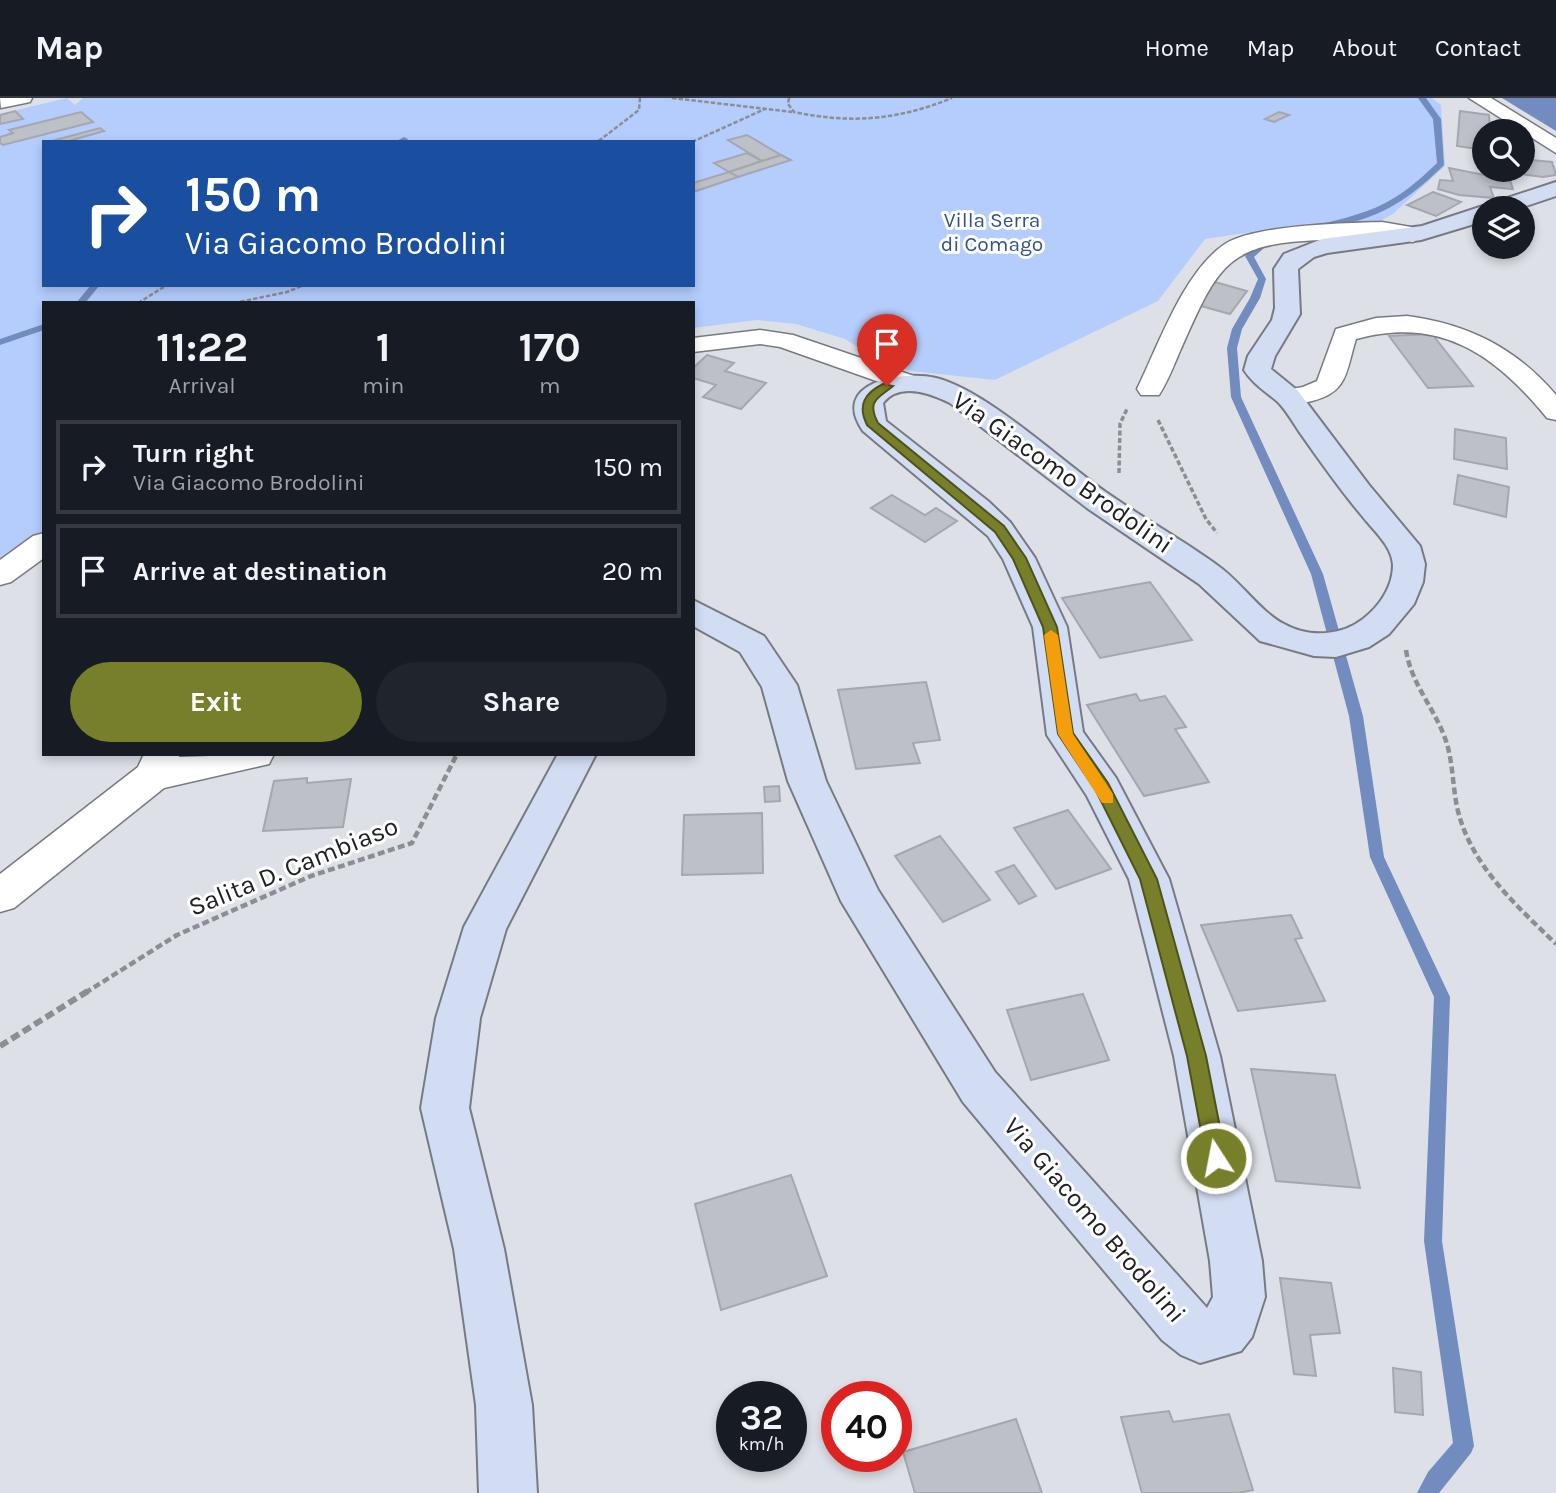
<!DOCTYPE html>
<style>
body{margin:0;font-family:Karla,sans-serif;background:#20242c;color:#f1f3f6;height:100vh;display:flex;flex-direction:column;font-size:26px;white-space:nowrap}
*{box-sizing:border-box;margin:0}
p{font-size:23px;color:#9ea1a6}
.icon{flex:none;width:38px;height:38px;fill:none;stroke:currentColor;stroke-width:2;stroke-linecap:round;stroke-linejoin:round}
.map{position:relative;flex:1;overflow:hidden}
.sheet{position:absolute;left:42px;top:203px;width:653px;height:455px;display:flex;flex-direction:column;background:#171b24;border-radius:0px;box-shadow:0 4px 10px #0003}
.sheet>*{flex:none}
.banner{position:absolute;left:42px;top:42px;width:653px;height:147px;border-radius:0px;box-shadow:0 4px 10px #0003;background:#1a4fa0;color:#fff;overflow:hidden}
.controls{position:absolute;left:1472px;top:21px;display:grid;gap:14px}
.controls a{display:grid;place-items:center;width:63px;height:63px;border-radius:50%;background:#171b24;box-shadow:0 4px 10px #0003;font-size:35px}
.speed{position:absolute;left:716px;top:1283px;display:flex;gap:14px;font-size:35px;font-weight:700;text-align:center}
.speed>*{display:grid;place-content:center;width:91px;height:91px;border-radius:50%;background:#171b24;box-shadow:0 4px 10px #0003;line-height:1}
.speed small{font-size:18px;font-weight:400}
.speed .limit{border:10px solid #d22;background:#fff;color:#111}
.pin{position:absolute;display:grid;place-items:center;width:60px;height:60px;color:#fff;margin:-72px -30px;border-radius:50% 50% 50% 0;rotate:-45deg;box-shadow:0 0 7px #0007}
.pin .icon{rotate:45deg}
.me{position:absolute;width:77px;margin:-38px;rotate:349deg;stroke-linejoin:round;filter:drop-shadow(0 0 5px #0008)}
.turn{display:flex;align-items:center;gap:24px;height:147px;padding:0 28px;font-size:32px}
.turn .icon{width:91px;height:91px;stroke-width:2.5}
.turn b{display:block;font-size:49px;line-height:60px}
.eta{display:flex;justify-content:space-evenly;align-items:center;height:119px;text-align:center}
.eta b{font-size:42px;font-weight:700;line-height:49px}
.action{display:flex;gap:14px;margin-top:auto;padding:14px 28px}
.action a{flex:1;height:80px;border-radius:42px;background:#787f2a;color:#fff;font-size:28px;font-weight:700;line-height:80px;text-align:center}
.action a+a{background:#20242c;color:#f1f3f6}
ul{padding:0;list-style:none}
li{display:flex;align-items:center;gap:21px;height:94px;margin:0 14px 10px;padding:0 14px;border:4px solid #363941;border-radius:0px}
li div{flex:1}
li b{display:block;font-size:26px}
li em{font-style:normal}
header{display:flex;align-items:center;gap:42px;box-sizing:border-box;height:98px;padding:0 35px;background:#171b24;border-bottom:2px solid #363941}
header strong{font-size:33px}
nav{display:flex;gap:38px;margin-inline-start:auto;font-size:24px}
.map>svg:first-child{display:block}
.green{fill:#b4cdfd;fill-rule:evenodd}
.water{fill:#728cbf}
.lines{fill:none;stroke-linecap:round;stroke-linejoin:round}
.stream{fill:#728cbf;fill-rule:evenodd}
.building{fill:#bdc0c7;stroke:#a4a7ad;stroke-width:2}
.street-casing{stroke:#777b81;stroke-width:3}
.secondary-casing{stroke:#777b81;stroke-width:4}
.path-far3{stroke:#8b8e93;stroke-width:2.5;stroke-dasharray:4.5 2;stroke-linecap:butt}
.path-far2{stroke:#8b8e93;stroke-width:3.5;stroke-dasharray:5 2.5;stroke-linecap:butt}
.path-far1{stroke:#8b8e93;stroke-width:4.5;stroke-dasharray:7 3.5;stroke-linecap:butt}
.path{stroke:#8b8e93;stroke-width:6;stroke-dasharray:9 4.5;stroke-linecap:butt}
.street{fill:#fff;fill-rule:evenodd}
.secondary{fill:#d2ddf3;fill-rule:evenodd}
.route{fill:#787f2a;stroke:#4e531b;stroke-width:2}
.slow{fill:#f59e0b}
.labels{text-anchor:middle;stroke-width:6;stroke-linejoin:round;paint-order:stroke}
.far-park-label{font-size:21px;fill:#325191;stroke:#fff}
.street-label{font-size:26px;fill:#202124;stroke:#fff}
</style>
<header>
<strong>Map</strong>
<nav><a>Home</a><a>Map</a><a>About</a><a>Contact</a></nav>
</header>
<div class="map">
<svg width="1556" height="1395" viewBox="0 0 1556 1395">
<rect width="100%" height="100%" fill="#dde1e7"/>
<path class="green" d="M 67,0 L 75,7 L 83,0 L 1432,0 L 1441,7 L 1445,68 L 1393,116 L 1382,122 L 1305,126 L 1205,141 L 1158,203 L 995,282 L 910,273 L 871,258 L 845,241 L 796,226 L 757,222 L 693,230 L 693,205 L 44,205 L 44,432 L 0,465 L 0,16 ZM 44,44 L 693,44 L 693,187 L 44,187 Z"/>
<polygon class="water" points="1502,0 1556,0 1556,33"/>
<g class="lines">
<g class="stream">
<path d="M 1418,0 L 1426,0 L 1441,21 L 1444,67 C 1416,95 1389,115 1350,125 C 1339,128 1328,131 1317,131 L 1317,127 C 1373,114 1395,106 1437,65 L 1433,21 Z"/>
<polygon points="404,39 408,41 405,44 395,44"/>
<polygon points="1267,139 1274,141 1254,159 1266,181 1260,200 1242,231 1237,250 1241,299 1323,476 1363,618 1384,759 1450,899 1442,1143 1474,1348 1471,1355 1439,1395 1417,1395 1428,1374 1453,1345 1424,1143 1434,899 1370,759 1349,618 1311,476 1231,299 1227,250 1232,231 1250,200 1258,181 1245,158"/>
<polygon points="91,187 100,187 85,205 76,205"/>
<polygon points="44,226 44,232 0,247 0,241"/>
</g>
</g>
<g class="building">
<polygon points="15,13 23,21 0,26 0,17"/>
<polygon points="1460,13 1489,17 1490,33 1484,33 1484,52 1457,48"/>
<polygon points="81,14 93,24 3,47 0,45 0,39 13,35 9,32"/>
<polygon points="1279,14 1289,17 1274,24 1265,21"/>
<polygon points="100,30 104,33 65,44 48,44"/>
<polygon points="747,37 781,57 762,63 728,42"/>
<polygon points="747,55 762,63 729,74 714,65"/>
<polygon points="781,57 791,62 738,79 729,74"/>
<polygon points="1522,61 1552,64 1556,77 1543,79 1496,73 1522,72"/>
<polygon points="1449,70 1510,82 1513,91 1490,89 1494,100 1459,97 1438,91 1440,82 1453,83"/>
<polygon points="729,74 738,79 693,94 693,85"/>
<polygon points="1433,94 1461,104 1436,118 1407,107"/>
<polygon points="1215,184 1247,193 1230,216 1197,207"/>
<polygon points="1432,236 1473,288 1428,290 1389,238"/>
<polygon points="707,257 734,265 725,273 766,285 741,311 703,299 716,287 693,280 693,270"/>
<polygon points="1455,331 1506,340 1507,371 1454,361"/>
<polygon points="1458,377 1509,389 1506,419 1454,406"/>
<polygon points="892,397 925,417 936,410 957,423 925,444 871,410"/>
<polygon points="1150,484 1192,542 1100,560 1062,500"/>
<polygon points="926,584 940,642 913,645 920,665 856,671 838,592"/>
<polygon points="1136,596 1140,603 1165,598 1186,629 1175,631 1209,684 1144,698 1087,607"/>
<polygon points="307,680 307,685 351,681 343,729 263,733 274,683"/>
<polygon points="779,688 780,703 765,704 764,689"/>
<polygon points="1068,712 1111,771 1056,791 1014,730"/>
<polygon points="762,715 763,775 682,777 684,717"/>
<polygon points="940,738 990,802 943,824 895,758"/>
<polygon points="1014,767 1036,798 1019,806 996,774"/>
<polygon points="1291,817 1302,840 1295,841 1325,903 1238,913 1201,827"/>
<polygon points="1083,896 1109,962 1031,982 1007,912"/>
<polygon points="1251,971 1335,977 1360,1090 1276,1083"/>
<polygon points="791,1077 827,1178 721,1212 695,1106"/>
<polygon points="1280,1180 1331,1185 1340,1235 1310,1237 1316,1278 1294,1276"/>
<polygon points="1393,1270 1421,1274 1423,1317 1395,1314"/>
<polygon points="1169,1313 1173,1324 1229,1316 1253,1392 1238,1395 1142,1395 1121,1319"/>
<polygon points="1016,1321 1042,1395 915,1395 903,1354"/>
</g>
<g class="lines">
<defs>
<g id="street">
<polygon points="0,0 32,0 30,4 1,10"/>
<polygon points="1469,0 1491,0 1556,40 1556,55"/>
<path d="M 1382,124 L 1411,129 L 1424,137 L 1413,144 C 1381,136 1355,141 1322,142 C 1225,145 1218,168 1180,253 C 1174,267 1168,283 1159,297 L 1141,297 L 1137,291 C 1158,248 1184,173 1225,146 C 1254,127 1345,125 1382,124 Z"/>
<path d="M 1407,218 C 1468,226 1516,250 1556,297 L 1556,322 L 1547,320 C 1495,256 1440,218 1356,241 C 1346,272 1349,294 1312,303 C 1300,306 1290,307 1279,305 L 1275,299 L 1279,293 L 1303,289 L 1317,283 L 1336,231 L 1376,220 Z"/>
<polygon points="760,232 793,237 917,279 921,285 917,291 899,291 780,249 760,246 693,254 693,240"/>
<polygon points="44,435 44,460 11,484 0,487 0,462 33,438"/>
<polygon points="144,656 180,656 179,659 274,656 269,666 256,669 164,690 14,810 0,814 0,776 138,669"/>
</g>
<g id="secondary">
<path d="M 1556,84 L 1556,98 L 1520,110 L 1484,110 L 1484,123 L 1421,142 L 1327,155 L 1314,159 L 1298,171 L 1300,216 L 1275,258 L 1271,271 L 1298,293 L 1369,387 L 1420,448 L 1425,466 L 1423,484 L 1414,506 L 1389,536 L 1369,549 L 1336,559 L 1314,558 L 1260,543 L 1199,486 L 1087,410 L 950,305 C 930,295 899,284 883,305 L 886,323 L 988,403 L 1010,424 L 1035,460 L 1067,529 L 1083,634 L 1116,680 L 1169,781 L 1220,958 L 1262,1163 L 1265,1199 L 1252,1239 L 1241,1253 L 1200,1265 L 1181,1257 L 1162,1242 L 963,1004 L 841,803 L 788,683 L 762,589 L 740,554 L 693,528 L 693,502 L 764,538 L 797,587 L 826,683 L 878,792 L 995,974 L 1207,1210 L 1213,1199 L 1210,1163 L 1174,958 L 1129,781 L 1087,698 L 1047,637 L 1033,529 L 1003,461 L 988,438 L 863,333 C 829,284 903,272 936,280 C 988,293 1063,365 1110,397 C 1146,422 1186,444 1221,470 C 1241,485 1262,515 1284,526 C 1309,540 1341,538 1363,521 C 1380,508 1393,488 1393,467 C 1392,448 1374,433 1363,419 C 1341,393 1322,366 1303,339 C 1295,328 1287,313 1278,304 C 1265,293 1253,286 1244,272 L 1248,258 L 1272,222 L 1275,210 L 1274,171 L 1284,156 L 1322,141 L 1422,128 Z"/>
<polygon points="558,656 596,656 506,831 480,920 469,1010 504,1151 532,1307 537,1395 479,1395 476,1307 454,1151 421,1010 436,920 464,829"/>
</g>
</defs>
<use href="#street" class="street-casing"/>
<use href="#secondary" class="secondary-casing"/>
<g class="path-far3">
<polyline points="672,0 792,14"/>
<path d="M 789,0 L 788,6 L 794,14 C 851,26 898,22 952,0"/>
<polyline points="592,44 600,42 639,12 640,0"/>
<polyline points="692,44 765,11"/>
<polyline points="138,205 167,187"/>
<polyline points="234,205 287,194 304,187"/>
</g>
<g class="path-far2">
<polyline points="1158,322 1206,421 1217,435"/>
<polyline points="1119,375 1120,326 1127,311"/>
</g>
<g class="path-far1">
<path d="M 1406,552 C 1411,584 1431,606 1443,635 C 1453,658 1452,684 1457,709 C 1470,767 1515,806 1556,846"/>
<polyline points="85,895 177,837 311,778 412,745 457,656"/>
</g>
<polyline class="path" points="0,948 88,893"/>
<use href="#street" class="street"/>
<use href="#secondary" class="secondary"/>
</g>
<path class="route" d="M 883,286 L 893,288 C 879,300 866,302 878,325 L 1004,428 L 1026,460 L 1057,529 L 1073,635 L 1108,685 L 1157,781 L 1206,958 L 1226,1060 L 1223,1067 L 1216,1070 L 1209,1067 L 1206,1060 L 1187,958 L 1140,781 L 1096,693 L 1058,636 L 1043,529 L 1013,461 L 995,434 L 867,327 C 857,307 865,295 883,286 Z"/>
<polygon class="slow" points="1051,532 1058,537 1073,636 1113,696 1113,705 1102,705 1058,636 1044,537"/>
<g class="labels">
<g class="far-park-label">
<text x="992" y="129">Villa Serra<tspan x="992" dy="24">di Comago</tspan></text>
</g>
<g class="street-label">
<text transform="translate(1063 374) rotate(35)" y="9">Via Giacomo Brodolini</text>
<text transform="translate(293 768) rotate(-22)" y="9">Salita D. Cambiaso</text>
<text transform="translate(1095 1122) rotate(49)" y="9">Via Giacomo Brodolini</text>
</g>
</g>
</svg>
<div class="controls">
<a><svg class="icon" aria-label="search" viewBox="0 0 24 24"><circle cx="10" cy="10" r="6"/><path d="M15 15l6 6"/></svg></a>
<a><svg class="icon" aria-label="layers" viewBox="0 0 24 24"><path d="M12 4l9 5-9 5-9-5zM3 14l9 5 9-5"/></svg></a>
</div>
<div class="speed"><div>32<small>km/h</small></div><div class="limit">40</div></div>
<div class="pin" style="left:887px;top:288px;background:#d93025"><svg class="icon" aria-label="arrive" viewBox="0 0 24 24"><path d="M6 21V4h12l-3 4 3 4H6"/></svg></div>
<svg class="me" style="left:1216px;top:1060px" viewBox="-20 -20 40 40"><circle r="17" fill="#787f2a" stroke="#fff" stroke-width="3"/><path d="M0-11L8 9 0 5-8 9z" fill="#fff"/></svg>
<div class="banner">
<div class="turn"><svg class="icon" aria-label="right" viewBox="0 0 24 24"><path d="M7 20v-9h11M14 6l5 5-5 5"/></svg><div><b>150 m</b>Via Giacomo Brodolini</div></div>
</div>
<section class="sheet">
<div class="eta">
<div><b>11:22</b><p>Arrival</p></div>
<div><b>1</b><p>min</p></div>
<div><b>170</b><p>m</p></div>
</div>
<ul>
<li><svg class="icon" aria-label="right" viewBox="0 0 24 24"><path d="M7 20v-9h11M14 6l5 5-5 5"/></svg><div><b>Turn right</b><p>Via Giacomo Brodolini</p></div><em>150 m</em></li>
<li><svg class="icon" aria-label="arrive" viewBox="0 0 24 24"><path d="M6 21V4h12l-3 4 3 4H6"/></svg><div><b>Arrive at destination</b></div><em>20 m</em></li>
</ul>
<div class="action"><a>Exit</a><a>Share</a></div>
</section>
</div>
